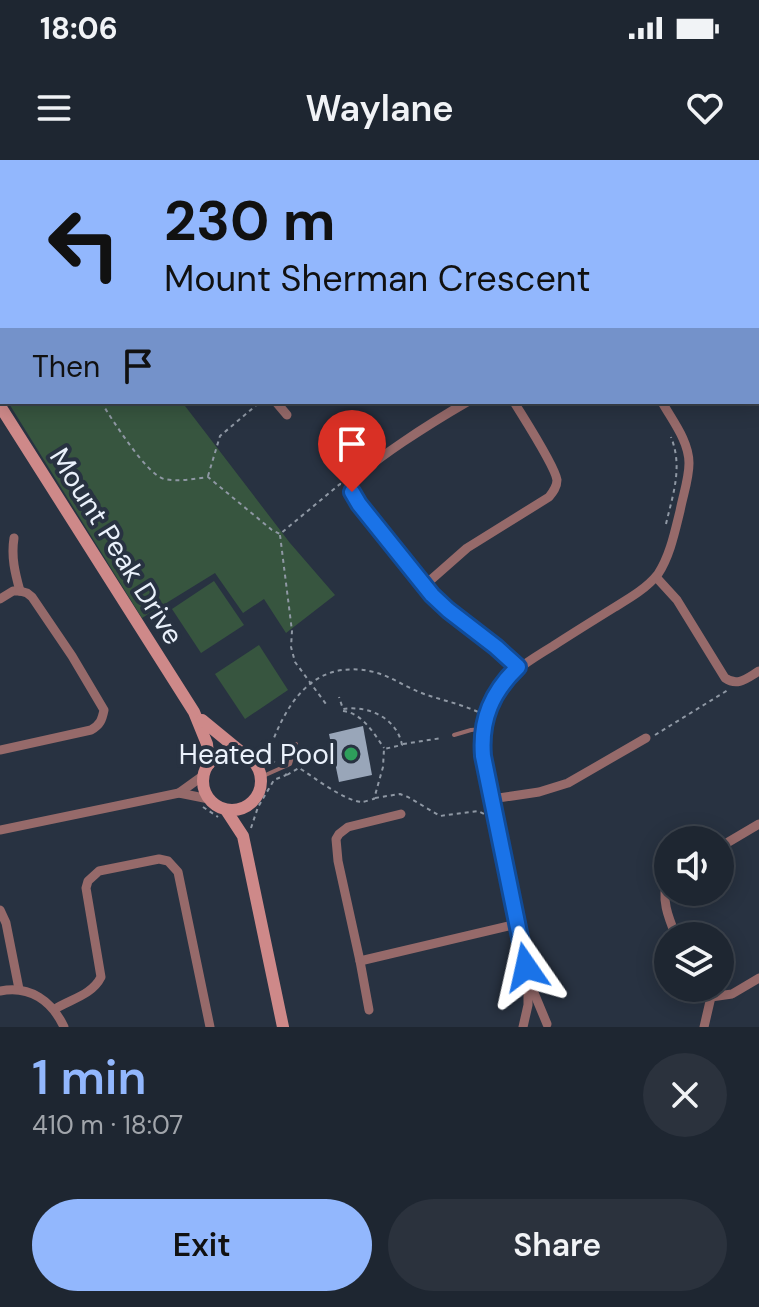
<!DOCTYPE html>
<meta charset="utf-8">
<style>
body{margin:0;font-family:"DM Sans",sans-serif;background:#2b323d;color:#f1f3f6;height:100vh;display:flex;flex-direction:column;font-size:30px;white-space:nowrap}
*{box-sizing:border-box;margin:0}
p{font-size:26px;color:#a1a5ab}
.icon{flex:none;width:44px;height:44px;fill:none;stroke:currentColor;stroke-width:2;stroke-linecap:round;stroke-linejoin:round}
.map{position:relative;height:867px;overflow:hidden}
.side{display:flex;flex-direction:column;background:#1e2631;flex:1}
.side>*{flex:none}
.top-card{position:absolute;left:0px;top:0px;width:760px;height:244px;box-shadow:0 4px 20px #0003,0 0 0 2px #3c434d;background:#92b7fd;color:#111;overflow:hidden}
.tools{position:absolute;left:654px;top:666px;display:grid;gap:16px}
.tools a{display:grid;place-items:center;width:80px;height:80px;border-radius:50%;background:#1e2631;box-shadow:0 4px 20px #0003,0 0 0 2px #3c434d;font-size:40px}
.pin{position:absolute;display:grid;place-items:center;width:68px;height:68px;color:#fff;margin:-82px -34px;border-radius:50% 50% 50% 0;rotate:-45deg;box-shadow:0 0 8px #0007}
.pin .icon{rotate:45deg}
.me{position:absolute;width:88px;margin:-44px;rotate:349deg;stroke-linejoin:round;filter:drop-shadow(0 0 6px #0008)}
.turn{display:flex;align-items:center;gap:28px;height:168px;padding:0 32px;font-size:36px}
.turn .icon{width:104px;height:104px;stroke-width:2.5}
.turn b{display:block;font-size:56px;line-height:68px}
.then{display:flex;align-items:center;height:76px;padding:0 32px;background:#0003;gap:16px;font-size:30px}
.round{display:grid;place-items:center;flex:none;width:84px;height:84px;border-radius:42px;background:#2b323d}
.headline{display:flex;align-items:center;justify-content:space-between;height:136px;padding:0 32px}
h1{font-size:48px;font-weight:600;line-height:60px;color:#92b7fd}
.action{display:flex;gap:16px;margin-top:auto;padding:16px 32px}
.action a{flex:1;height:92px;border-radius:48px;background:#92b7fd;color:#111;font-size:32px;font-weight:600;line-height:92px;text-align:center}
.action a+a{background:#2b323d;color:#f1f3f6}
.status{display:flex;justify-content:space-between;align-items:center;height:56px;padding:0 40px;background:#1e2631;direction:ltr}
.status svg{height:22px;fill:currentColor}
header{display:flex;justify-content:space-between;align-items:center;height:104px;padding:0 32px;background:#1e2631;font-size:36px;font-weight:600}
.map>svg:first-child{display:block}
.green{fill:#37553f}
.building{fill:#99a6b9}
.lines{fill:none;stroke-linecap:round;stroke-linejoin:round}
.path{stroke:#8f98a4;stroke-width:2;stroke-dasharray:4 4;stroke-linecap:butt}
.lane{stroke:#966a6a;stroke-width:4}
.street{stroke:#966a6a;stroke-width:9}
.secondary{stroke:#ce8989;stroke-width:12}
.route-casing{stroke:#114b97;stroke-width:20}
.route{stroke:#1a73e8;stroke-width:14}
.leisure-dot{fill:#2e9e5b;stroke:#283241;stroke-width:3}
.labels{text-anchor:middle;stroke-width:8;stroke-linejoin:round;paint-order:stroke}
.street-label{font-size:28px;fill:#eaf1fb;stroke:#283241}
.poi-label{font-size:28px;fill:#eaf1fb;stroke:#283241;text-anchor:end}
</style>
<div class="status"><b>18:06</b><svg viewBox="0 0 49 12"><path d="M0 12V9h3v3zM5 12V6h3v6zM10 12V3h3v9zM15 12V0h3v12zM26 1h20v11H26zM47 4h2v5h-2z"/></svg></div>
<header><svg class="icon" aria-label="menu" viewBox="0 0 24 24"><path d="M4 6h16M4 12h16M4 18h16"/></svg>Waylane<svg class="icon" aria-label="heart" viewBox="0 0 24 24"><path d="M12 20l-8-8c-3-5 5-10 8-4 3-6 11-1 8 4z"/></svg></header>
<div class="map">
<svg width="759" height="867" viewBox="0 0 759 867">
<rect width="100%" height="100%" fill="#283241"/>
<g class="green">
<polygon points="8,242 182,242 290,383 335,435 286,473 264,439 243,453 215,413 142,458"/>
<polygon points="214,421 244,465 201,493 172,449"/>
<polygon points="259,485 288,530 245,559 215,514"/>
</g>
<polygon class="building" points="363,566 372,615 339,622 329,574"/>
<g class="lines">
<g class="path">
<polyline points="141,2 145,0"/>
<polyline points="175,2 179,0"/>
<path d="M 101,242 C 112,259 146,314 164,319 C 178,322 193,319 208,317 L 272,370 L 280,374 L 340,324 L 344,325"/>
<polyline points="208,316 220,276 260,242"/>
<path d="M 666,364 C 673,334 683,307 671,277"/>
<polyline points="280,375 292,471 291,487 295,502 326,544"/>
<path d="M 343,551 C 362,553 373,572 384,588"/>
<polyline points="655,575 728,530"/>
<polyline points="403,584 442,578"/>
<polyline points="252,593 262,599 275,602"/>
<path d="M 266,600 C 283,548 310,497 374,512 C 390,516 404,526 419,532 C 439,540 459,543 478,552"/>
<path d="M 287,615 L 299,608 C 314,617 344,641 362,642 C 365,642 371,639 374,639 L 383,607 L 384,589 L 402,585 C 397,558 368,545 343,549 L 339,537"/>
<polyline points="375,638 400,634 408,637 440,656 478,651 486,655"/>
<polyline points="203,647 218,657"/>
<polyline points="251,668 258,647 274,620 286,615 286,612"/>
</g>
<g class="lane">
<polyline points="454,575 471,570 483,569"/>
<polyline points="261,617 290,604 296,584"/>
</g>
<g class="street">
<polyline points="397,0 398,2"/>
<polyline points="656,0 657,2"/>
<polyline points="516,2 529,0"/>
<polyline points="758,188 759,190"/>
<polyline points="276,242 287,255"/>
<path d="M 467,242 C 448,253 354,309 352,327 C 351,334 355,339 359,344 L 432,435 L 448,450 L 510,498 L 518,507"/>
<path d="M 14,378 C 11,397 15,413 20,431"/>
<path d="M 656,417 L 677,440 L 725,518 C 738,527 747,518 759,511"/>
<path d="M 425,425 L 467,388 L 549,337 C 553,332 557,327 557,320 C 555,306 523,257 514,242"/>
<polyline points="0,439 13,431 20,431"/>
<path d="M 0,590 L 91,570 C 100,565 102,560 104,550 L 72,496 L 32,437 L 27,433 L 20,431"/>
<polyline points="179,633 204,615"/>
<polyline points="492,639 539,632 568,623 646,578"/>
<polyline points="0,670 179,633 209,639"/>
<polyline points="720,687 759,664"/>
<path d="M 668,720 C 660,738 669,759 676,776"/>
<polyline points="0,750 6,763 19,829"/>
<polyline points="360,801 517,764"/>
<polyline points="532,828 547,864"/>
<path d="M 0,831 C 30,825 52,841 64,867"/>
<polyline points="711,837 732,834 759,818"/>
<path d="M 55,849 C 71,839 92,835 101,817 L 86,728 L 88,721 L 99,711 L 159,699 L 168,701 L 178,712 L 210,867"/>
<polyline points="369,850 360,801 338,701 336,679 339,674 348,667 401,654"/>
<path d="M 523,867 L 528,845 L 528,817 L 483,596 C 479,534 505,515 553,486 C 573,473 594,460 615,447 C 630,438 647,428 658,414 C 670,396 675,371 680,351 C 683,335 689,319 689,303 C 689,281 672,260 662,242"/>
<polyline points="704,867 711,837 706,828"/>
</g>
<g class="secondary">
<polyline points="160,2 164,0"/>
<polyline points="0,83 2,82"/>
<polyline points="0,246 194,552 207,584 209,604"/>
<polyline points="202,560 241,592"/>
<circle cx="232" cy="621" r="29"/>
<polyline points="226,650 243,676 283,867"/>
</g>
</g>
<g class="lines">
<defs>
<path id="route" d="M 352,332 L 359,344 L 432,435 L 448,450 L 496,487 L 518,507 C 492,532 480,559 483,596 L 526,807"/>
</defs>
<use href="#route" class="route-casing"/>
<use href="#route" class="route"/>
</g>
<circle class="leisure-dot" cx="351" cy="594" r="8"/>
<g class="labels">
<g class="street-label">
<text transform="translate(117 386) rotate(58)" y="10">Mount Peak Drive</text>
</g>
<g class="poi-label">
<text x="335" y="604">Heated Pool</text>
</g>
</g>
</svg>
<div class="tools">
<a><svg class="icon" aria-label="sound" viewBox="0 0 24 24"><path d="M4 9h4l5-4v14l-5-4H4zM17 9q2 3 0 6"/></svg></a>
<a><svg class="icon" aria-label="layers" viewBox="0 0 24 24"><path d="M12 4l9 5-9 5-9-5zM3 14l9 5 9-5"/></svg></a>
</div>
<div class="pin" style="left:352px;top:332px;background:#d93025"><svg class="icon" aria-label="arrive" viewBox="0 0 24 24"><path d="M6 21V4h12l-3 4 3 4H6"/></svg></div>
<svg class="me" style="left:526px;top:807px" viewBox="-20 -20 40 40"><path d="M0-17L14 15 0 8-14 15z" fill="#1a73e8" stroke="#fff" stroke-width="4"/></svg>
<div class="top-card">
<div class="turn"><svg class="icon" aria-label="left" viewBox="0 0 24 24"><path d="M17 20v-9H6M10 6l-5 5 5 5"/></svg><div><b>230 m</b>Mount Sherman Crescent</div></div>
<div class="then">Then<svg class="icon" aria-label="arrive" viewBox="0 0 24 24"><path d="M6 21V4h12l-3 4 3 4H6"/></svg></div>
</div>
</div>
<section class="side">
<div class="headline"><div><h1>1 min</h1><p>410 m · 18:07</p></div><a class="round"><svg class="icon" aria-label="close" viewBox="0 0 24 24"><path d="M6 6l12 12M18 6L6 18"/></svg></a></div>
<div class="action"><a>Exit</a><a>Share</a></div>
</section>
